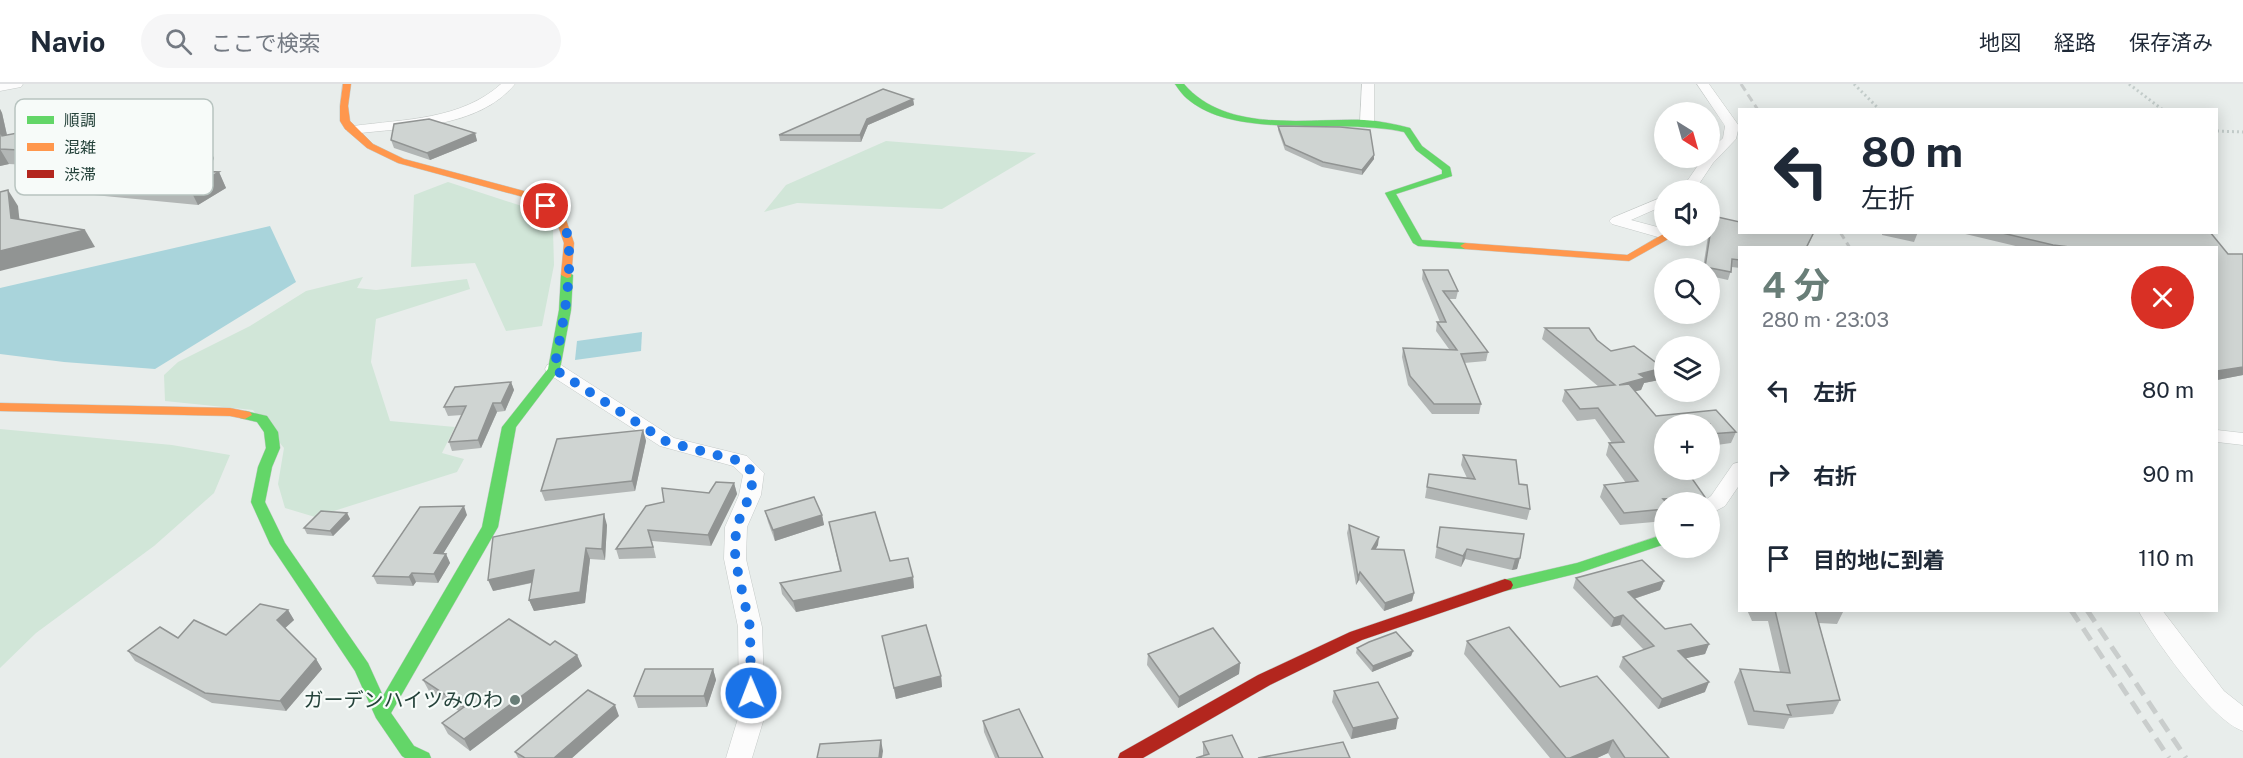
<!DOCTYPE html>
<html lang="ja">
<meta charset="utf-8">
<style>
body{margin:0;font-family:"Public Sans","Noto Sans JP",sans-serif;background:#f6f6f7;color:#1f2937;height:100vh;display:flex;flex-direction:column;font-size:22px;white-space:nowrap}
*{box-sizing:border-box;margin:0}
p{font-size:20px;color:#747a83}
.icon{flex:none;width:33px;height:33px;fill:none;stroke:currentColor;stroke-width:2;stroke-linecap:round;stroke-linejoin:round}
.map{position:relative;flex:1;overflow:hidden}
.details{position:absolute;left:1738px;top:162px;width:480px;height:366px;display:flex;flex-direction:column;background:#fff;border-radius:0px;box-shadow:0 3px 15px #0003}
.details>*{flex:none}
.hud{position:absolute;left:1738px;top:24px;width:480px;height:126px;border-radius:0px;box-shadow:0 3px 15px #0003;background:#fff;color:#1f2937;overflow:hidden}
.needle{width:39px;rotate:143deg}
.buttons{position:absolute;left:1654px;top:18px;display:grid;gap:12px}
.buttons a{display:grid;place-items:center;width:66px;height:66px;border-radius:50%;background:#fff;box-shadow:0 3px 15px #0003;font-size:30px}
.pin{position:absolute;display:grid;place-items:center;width:51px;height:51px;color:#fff;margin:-26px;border:3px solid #fff;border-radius:50%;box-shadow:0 2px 6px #0007}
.me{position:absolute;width:66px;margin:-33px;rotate:359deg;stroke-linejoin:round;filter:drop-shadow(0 0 4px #0008)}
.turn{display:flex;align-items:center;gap:21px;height:126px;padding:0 24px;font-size:27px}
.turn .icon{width:78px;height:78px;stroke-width:2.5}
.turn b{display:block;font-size:42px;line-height:51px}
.round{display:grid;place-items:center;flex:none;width:63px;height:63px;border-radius:32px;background:#f6f6f7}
.overview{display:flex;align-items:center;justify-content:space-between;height:102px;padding:0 24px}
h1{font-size:36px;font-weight:700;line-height:45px;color:#697e78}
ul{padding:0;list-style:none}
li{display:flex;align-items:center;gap:18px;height:84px;padding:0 24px}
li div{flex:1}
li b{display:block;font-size:22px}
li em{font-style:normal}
header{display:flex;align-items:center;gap:36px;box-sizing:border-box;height:84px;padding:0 30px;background:#fff;border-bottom:2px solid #e0e1e3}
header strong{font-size:28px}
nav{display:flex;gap:33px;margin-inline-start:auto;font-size:21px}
.search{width:420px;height:54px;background:#f6f6f7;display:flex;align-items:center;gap:15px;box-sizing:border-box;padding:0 21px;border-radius:33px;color:#747a83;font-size:22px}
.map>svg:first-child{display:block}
.green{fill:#d1e6d8}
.water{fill:#a9d4db}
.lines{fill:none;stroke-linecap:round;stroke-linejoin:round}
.street-casing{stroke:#c5cac8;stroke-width:1}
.fast-casing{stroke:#c3cbc8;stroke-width:1}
.slow-casing{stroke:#c3cbc8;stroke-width:1}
.jam-casing{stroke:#c3cbc8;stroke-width:1}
.path{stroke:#c3ccca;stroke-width:3;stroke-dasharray:2 3;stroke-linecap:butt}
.street{fill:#fcfcfc;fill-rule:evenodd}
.fast{fill:#63d668;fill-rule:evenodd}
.slow{fill:#ff974d;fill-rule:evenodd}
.jam{fill:#b3261e;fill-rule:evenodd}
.rail-far1{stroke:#c9cdcc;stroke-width:3;stroke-dasharray:8 4.5;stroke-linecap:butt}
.rail{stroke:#c9cdcc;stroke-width:5;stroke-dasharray:14 8;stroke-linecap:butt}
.wall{fill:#b2b6b5}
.shaded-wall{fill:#919493}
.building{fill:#cfd4d2;stroke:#919493;stroke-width:1.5}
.route{stroke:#1a73e8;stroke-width:10;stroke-dasharray:0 18}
.poi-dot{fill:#697e78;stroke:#f7fbf9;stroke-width:2}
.labels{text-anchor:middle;stroke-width:4.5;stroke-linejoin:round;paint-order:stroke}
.near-poi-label{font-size:20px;fill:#24423a;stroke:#f7fbf9;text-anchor:end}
.key{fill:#f7fbf9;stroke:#b8c4c0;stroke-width:1.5}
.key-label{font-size:16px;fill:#24423a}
</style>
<header>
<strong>Navio</strong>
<div class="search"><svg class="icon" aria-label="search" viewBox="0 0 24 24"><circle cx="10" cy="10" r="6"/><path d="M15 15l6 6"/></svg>ここで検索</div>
<nav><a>地図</a><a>経路</a><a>保存済み</a></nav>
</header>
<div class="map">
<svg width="2243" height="674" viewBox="0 0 2243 674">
<rect width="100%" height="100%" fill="#e8edeb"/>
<g class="green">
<polygon points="886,57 1036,69 942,125 797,119 764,128 786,101"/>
<polygon points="448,98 525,123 553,146 554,181 542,242 506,247 475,179 411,183 414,111"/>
<polygon points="363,193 357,204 376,206 467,195 470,205 376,235 371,278 390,337 455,343 442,369 464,375 457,388 315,433 285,424 278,400 284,364 253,326 165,317 164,291 178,278 250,242 306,207"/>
<polygon points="0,345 172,361 230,371 214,409 154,462 36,549 0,584"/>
</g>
<g class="water">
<polygon points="270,142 296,198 155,285 64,278 0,270 0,204"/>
<polygon points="642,248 641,267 575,276 577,257"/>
</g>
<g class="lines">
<defs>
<g id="street">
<polygon points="0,0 23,0 21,3 0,7"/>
<path d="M 501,0 L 515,0 C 478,45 406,43 353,50 L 346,46 L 353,42 C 405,35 461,36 501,0 Z"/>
<polygon points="1362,0 1374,0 1374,39 1367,43 1360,39"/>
<polygon points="1697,0 1709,0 1739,42 1736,55 1713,79 1695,106 1681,106 1703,74 1710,74 1710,66 1723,54 1725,42"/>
<polygon points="1665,112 1665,121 1631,136 1665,145 1665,152 1672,152 1670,153 1665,155 1612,140 1609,137 1612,134"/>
<polygon points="554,279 561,281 674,354 747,372 764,389 761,411 747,443 746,475 762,543 765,631 752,674 726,674 739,631 738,543 724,475 725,443 739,411 743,391 733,382 660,362 547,289 545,285 547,281"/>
<polygon points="2217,346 2243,349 2243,361 2217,358"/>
<polygon points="1740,378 1740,400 1725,422 1710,430 1710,418 1702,418 1711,412 1733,380"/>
<path d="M 2138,526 L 2162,526 L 2224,607 L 2243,622 L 2243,647 C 2212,637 2155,556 2138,526 Z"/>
</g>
<g id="fast">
<path d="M 1175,0 L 1184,0 C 1227,50 1306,34 1364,36 C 1380,37 1395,40 1410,44 L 1422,62 L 1450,83 L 1452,92 L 1396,110 L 1422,156 L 1465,159 L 1470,162 L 1465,165 L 1418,162 L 1413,159 L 1385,109 L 1442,90 L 1442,86 L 1416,66 L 1404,48 C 1342,34 1239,56 1190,17 C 1184,13 1179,6 1175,0 Z"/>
<polygon points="567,188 573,191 571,226 560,285 516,343 498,443 391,629 414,662 429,669 431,674 405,674 402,672 376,634 355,587 270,460 251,418 258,383 266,364 264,348 257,338 240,334 238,331 245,327 267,332 278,348 280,364 272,383 265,418 285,459 368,579 383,612 482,443 502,343 548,285 559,226 561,191"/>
<polygon points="1665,450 1665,460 1579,489 1505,507 1499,505 1497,501 1499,497 1577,479"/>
</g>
<g id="slow">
<polygon points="343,0 351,0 348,22 350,37 373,60 404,75 535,110 564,130 574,159 571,193 567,194 561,191 564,159 555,133 527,114 398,79 367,64 345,45 340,37 340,22"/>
<polygon points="1665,149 1665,152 1671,152 1670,154 1629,177 1465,165 1460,162 1465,159 1627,171"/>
<polygon points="0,319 230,324 250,328 252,331 245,335 230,332 0,327"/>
</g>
<polygon id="jam" points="1505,495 1511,497 1513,501 1511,505 1362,556 1270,601 1143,674 1118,674 1120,669 1258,591 1350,548"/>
</defs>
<use href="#street" class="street-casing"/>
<use href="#fast" class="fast-casing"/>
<use href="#slow" class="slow-casing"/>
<use href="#jam" class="jam-casing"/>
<g class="path">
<polyline points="1854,0 1880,26"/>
<polyline points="2129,0 2163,26"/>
<polyline points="2217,47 2243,48"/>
</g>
<use href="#street" class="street"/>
<use href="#fast" class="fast"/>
<use href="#slow" class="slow"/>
<use href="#jam" class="jam"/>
<g class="rail-far1">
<polyline points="1741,0 1758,26"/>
<polyline points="1840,148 1850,164"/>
</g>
<g class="rail">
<polyline points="2071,526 2169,674"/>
<polyline points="2087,526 2186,674"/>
</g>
</g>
<g class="wall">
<polygon points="913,15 914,21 868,41 861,58 780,57 779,51"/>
<polygon points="0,25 2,29 7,51 78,43 214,74 209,88 219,88 226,104 198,121 94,111 86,96 106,85 9,80 0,82"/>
<polygon points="1278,42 1374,75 1362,91 1322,83 1285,66 1278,46"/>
<polygon points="475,49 477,57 430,76 394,64 391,56"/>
<polygon points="1713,132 1740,148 1814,148 1807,164 1740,164 1740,184 1732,183 1728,196 1710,192 1710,184 1703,184 1708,152 1710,152 1710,139"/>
<polygon points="1882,148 1918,148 1914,158 1882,151"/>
<polygon points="1957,148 2210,148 2228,170 2243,170 2243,291 2217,296 2217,164 2024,164"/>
<polygon points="1423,186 1458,207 1456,215 1449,215 1488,268 1486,277 1464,279 1481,320 1479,330 1432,330 1408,301 1402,273 1403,264 1449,265 1436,247 1437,238 1440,238 1422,195"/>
<polygon points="1545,244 1589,244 1597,256 1611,267 1634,262 1663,284 1659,296 1644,299 1641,306 1635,307 1656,332 1716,326 1736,348 1731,359 1710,362 1710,340 1665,340 1665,386 1686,386 1705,413 1703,418 1665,418 1665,437 1620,441 1600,413 1604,401 1626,399 1606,371 1609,359 1612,359 1595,335 1577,337 1562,317 1565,306 1599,303 1542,255"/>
<polygon points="511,298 514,306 505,327 497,328 481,364 452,367 449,358 462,331 448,332 444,323"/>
<polygon points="643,346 646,357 635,407 545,417 541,407"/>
<polygon points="1463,371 1519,400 1530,425 1527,436 1425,414 1429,390 1467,394 1461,381"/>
<polygon points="734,399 737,410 711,462 652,457 656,474 619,475 616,465 709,409"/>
<polygon points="765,427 822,431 824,441 775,457 768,438"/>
<polygon points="347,429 350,435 333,452 307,450 304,444"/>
<polygon points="467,431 443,470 446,470 450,479 438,499 416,498 413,502 377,500 373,492"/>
<polygon points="829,438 913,493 914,504 796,528 782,510 780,499 840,487"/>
<polygon points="607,441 605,476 590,475 585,519 534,527 529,516 532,499 493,507"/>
<polygon points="1349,441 1378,461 1375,465 1414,509 1412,517 1384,527 1359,496 1356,501 1347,449"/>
<polygon points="1440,443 1524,450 1517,485 1512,486 1465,475 1461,483 1435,474"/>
<polygon points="1576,494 1664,497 1660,506 1634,515 1665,545 1709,560 1705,570 1686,574 1705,608 1658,625 1619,583 1623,573 1644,566 1620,541 1611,543 1573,504"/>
<polygon points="288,526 294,536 285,544 316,575 322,585 286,627 212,619 135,577 128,567 226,551"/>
<polygon points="1747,526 1844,526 1837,540 1819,539 1840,616 1833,630 1789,634 1784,645 1748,641 1734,598 1740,585 1780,588 1768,537 1752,537"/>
<polygon points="882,552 941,592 942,603 896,615"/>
<polygon points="1467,557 1560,603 1669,674 1611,674 1608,669 1597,674 1550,674 1464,570"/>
<polygon points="550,561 577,571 582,582 470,667 448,650 442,639 459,627 429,607 423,596"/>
<polygon points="1357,564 1413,567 1411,572 1372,588 1356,569"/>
<polygon points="1148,570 1240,579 1239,590 1178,624 1147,581"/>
<polygon points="713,585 716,596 707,623 638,624 634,612"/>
<polygon points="1334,607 1396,645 1351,655 1332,618"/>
<polygon points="619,632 572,674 518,674 515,668"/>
<polygon points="983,637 1043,674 995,674 984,648"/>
<polygon points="1203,658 1243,674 1203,672"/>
</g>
<g class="shaded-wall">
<polygon points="913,15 914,21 868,41 861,58 860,51 867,35"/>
<polygon points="0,25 2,29 10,65 2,52 0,44"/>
<polygon points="201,47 214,74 205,96 219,88 226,104 198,121 190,105"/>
<polygon points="475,49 477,57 430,76 427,69"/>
<polygon points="0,65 9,80 0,82"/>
<polygon points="1374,71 1374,75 1362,91 1362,86"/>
<polygon points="8,106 18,122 21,150 11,134"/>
<polygon points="85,146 95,163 0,187 0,167"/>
<polygon points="2243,283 2243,291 2217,296 2217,287"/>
<polygon points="1663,284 1659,296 1644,299 1641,306 1615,312 1619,301 1639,290"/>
<polygon points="511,298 514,306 505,327 501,319"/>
<polygon points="493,319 497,328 481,364 478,356"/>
<polygon points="643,346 646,357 635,407 632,397"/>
<polygon points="734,399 737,410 711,462 708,451"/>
<polygon points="464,422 467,431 438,478 434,469"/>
<polygon points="347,429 350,435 333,452 330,447"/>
<polygon points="604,430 607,441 605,476 602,465"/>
<polygon points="822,431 824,441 775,457 773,446"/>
<polygon points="1379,453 1378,461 1371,474 1372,465"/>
<polygon points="586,464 590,475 585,519 534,527 529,516"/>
<polygon points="1467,465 1465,475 1461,483 1463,472"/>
<polygon points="446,470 450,479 438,499 434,490"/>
<polygon points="1520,474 1517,485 1512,486 1515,475"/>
<polygon points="534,486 539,497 493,507 488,496"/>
<polygon points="1360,488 1359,496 1356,501 1358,493"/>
<polygon points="412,489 416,498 413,502 409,493"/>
<polygon points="913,493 914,504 796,528 793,517"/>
<polygon points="1664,497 1660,506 1624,518 1628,508"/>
<polygon points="1414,509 1412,517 1384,527 1385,519"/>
<polygon points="288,526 294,536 283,546 277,536"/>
<polygon points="1623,531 1620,541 1611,543 1614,534"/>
<polygon points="1709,560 1705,570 1674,577 1678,567"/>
<polygon points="1413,567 1411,572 1372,588 1373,582"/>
<polygon points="577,571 582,582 470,667 464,655"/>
<polygon points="316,575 322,585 286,627 280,617"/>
<polygon points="1240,579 1239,590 1178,624 1179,613"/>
<polygon points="713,585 716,596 707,623 704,612"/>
<polygon points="941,592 942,603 896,615 894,604"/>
<polygon points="1709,598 1705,608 1658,625 1662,615"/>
<polygon points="615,621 619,632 572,674 554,674"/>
<polygon points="1398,634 1396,645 1351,655 1353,644"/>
<polygon points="881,656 883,667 882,674 879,674"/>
<polygon points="1613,656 1608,669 1597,674 1570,674"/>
</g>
<g class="building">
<polygon points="883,5 913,15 867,35 860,51 779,51"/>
<polygon points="429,35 475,49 427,69 391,56 394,40"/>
<polygon points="76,38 76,43 201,47 206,59 195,87 219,88 190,105 86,96 133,72 0,65 0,44 2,52"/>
<polygon points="1278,42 1340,43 1370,46 1374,71 1362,86 1323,78 1285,61"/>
<polygon points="8,106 11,134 85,146 0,167 0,108"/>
<polygon points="1713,132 1740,138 1740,148 1814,148 1806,164 1740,164 1740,176 1732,175 1731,188 1705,183"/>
<polygon points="1998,148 2210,148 2228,170 2243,170 2243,283 2217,287 2217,164 2078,164 2053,161"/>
<polygon points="1423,186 1448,186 1458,207 1443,207 1488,268 1461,270 1481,320 1434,320 1410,292 1403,264 1457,266 1437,238 1446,238"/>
<polygon points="1545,244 1589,244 1597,256 1611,267 1634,262 1663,284 1639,290 1645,294 1619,301 1629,300 1656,332 1716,326 1736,348 1710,350 1710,340 1665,340 1665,386 1686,386 1705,413 1663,415 1666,418 1665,418 1665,425 1624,429 1604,401 1638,397 1609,359 1624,358 1598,324 1580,325 1565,306 1615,301"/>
<polygon points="511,298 501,319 493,319 478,356 449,358 466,322 444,323 455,303"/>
<polygon points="643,346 632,397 541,407 557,355"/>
<polygon points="1463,371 1516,376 1519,400 1527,401 1530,425 1427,403 1429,390 1475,395"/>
<polygon points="716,398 734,399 708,451 648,446 653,463 616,465 646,422 664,418 662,404 709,409"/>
<polygon points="814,413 822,431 773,446 765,427"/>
<polygon points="464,422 434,469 446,470 434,490 412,489 409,493 373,492 420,423"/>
<polygon points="321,427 347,429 330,447 304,444"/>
<polygon points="875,428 890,477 908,474 913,493 793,517 780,499 841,487 829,438"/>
<polygon points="604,430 602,465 586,464 580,508 529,516 534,486 488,496 493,453"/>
<polygon points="1349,441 1379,453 1372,465 1404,466 1414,509 1385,519 1360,488 1358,493"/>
<polygon points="1440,443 1524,450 1520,474 1515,475 1467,465 1463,472 1437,463"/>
<polygon points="1642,476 1664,497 1628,508 1665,545 1691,540 1709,560 1678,567 1709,598 1662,615 1623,573 1654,562 1623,531 1614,534 1576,494"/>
<polygon points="260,520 288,526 277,536 316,575 280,617 205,609 128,567 160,543 178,554 194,536 226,551"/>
<polygon points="1775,526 1815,526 1840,616 1787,621 1791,631 1754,627 1740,585 1790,589"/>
<polygon points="509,535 550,561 555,557 577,571 464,655 442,639 464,623 423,596"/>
<polygon points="926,541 941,592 894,604 882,552"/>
<polygon points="1509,543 1560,603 1597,592 1669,674 1625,674 1613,656 1570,674 1566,674 1467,557"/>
<polygon points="1213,544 1240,579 1179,613 1148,570"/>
<polygon points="1396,548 1413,567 1373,582 1357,564 1369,558"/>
<polygon points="645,585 713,585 704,612 634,612"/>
<polygon points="1378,598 1398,634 1353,644 1334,607"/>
<polygon points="588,606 615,621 554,674 525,674 515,668"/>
<polygon points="1019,625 1043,674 999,674 983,637"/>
<polygon points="1232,651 1243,674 1196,674 1209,670 1203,658"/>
<polygon points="881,656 879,674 817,674 820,660"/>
<polygon points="1343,658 1350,674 1258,674"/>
</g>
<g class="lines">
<path class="route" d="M 546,122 C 550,125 558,128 561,133 C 580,165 561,249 554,285 L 667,358 L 740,377 L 754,389 L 750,411 L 736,443 L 735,475 L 750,543 L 751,609"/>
</g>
<circle class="poi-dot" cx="515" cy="616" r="6"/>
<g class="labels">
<g class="near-poi-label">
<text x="503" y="623">ガーデンハイツみのわ</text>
</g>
</g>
<rect x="15" y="15" width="198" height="96" rx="9" class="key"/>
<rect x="27" y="32" width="27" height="8" fill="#63d668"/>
<rect x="27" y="59" width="27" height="8" fill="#ff974d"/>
<rect x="27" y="86" width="27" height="8" fill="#b3261e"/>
<g class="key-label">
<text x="64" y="42">順調</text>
<text x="64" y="69">混雑</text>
<text x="64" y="96">渋滞</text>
</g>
</svg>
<div class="buttons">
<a><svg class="needle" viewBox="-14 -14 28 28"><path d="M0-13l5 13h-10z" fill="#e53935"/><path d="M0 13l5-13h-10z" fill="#747a83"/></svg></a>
<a><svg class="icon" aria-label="sound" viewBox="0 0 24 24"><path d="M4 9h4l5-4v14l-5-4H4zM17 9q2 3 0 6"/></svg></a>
<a><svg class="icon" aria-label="search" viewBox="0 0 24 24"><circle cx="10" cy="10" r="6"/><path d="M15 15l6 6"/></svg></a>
<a><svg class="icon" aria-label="layers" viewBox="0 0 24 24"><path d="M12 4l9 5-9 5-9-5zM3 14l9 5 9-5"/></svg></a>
<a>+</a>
<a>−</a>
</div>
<div class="pin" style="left:546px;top:122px;background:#d93025"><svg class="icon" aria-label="arrive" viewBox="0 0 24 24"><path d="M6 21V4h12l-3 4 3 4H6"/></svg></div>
<svg class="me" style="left:751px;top:609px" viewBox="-20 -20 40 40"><circle r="17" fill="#1a73e8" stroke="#fff" stroke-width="3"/><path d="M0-11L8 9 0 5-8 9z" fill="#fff"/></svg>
<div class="hud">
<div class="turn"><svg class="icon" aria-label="left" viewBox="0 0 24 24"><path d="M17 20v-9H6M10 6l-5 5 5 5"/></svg><div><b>80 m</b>左折</div></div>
</div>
<section class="details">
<div class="overview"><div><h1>4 分</h1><p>280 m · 23:03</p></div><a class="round" style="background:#d93025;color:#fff"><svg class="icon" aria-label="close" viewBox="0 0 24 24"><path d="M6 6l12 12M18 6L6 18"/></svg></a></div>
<ul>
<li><svg class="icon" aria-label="left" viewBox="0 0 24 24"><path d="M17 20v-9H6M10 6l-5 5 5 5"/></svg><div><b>左折</b></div><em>80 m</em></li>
<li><svg class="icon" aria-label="right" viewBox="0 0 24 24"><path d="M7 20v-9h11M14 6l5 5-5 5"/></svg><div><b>右折</b></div><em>90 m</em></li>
<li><svg class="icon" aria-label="arrive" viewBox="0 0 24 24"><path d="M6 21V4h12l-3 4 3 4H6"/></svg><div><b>目的地に到着</b></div><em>110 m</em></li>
</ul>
</section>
</div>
